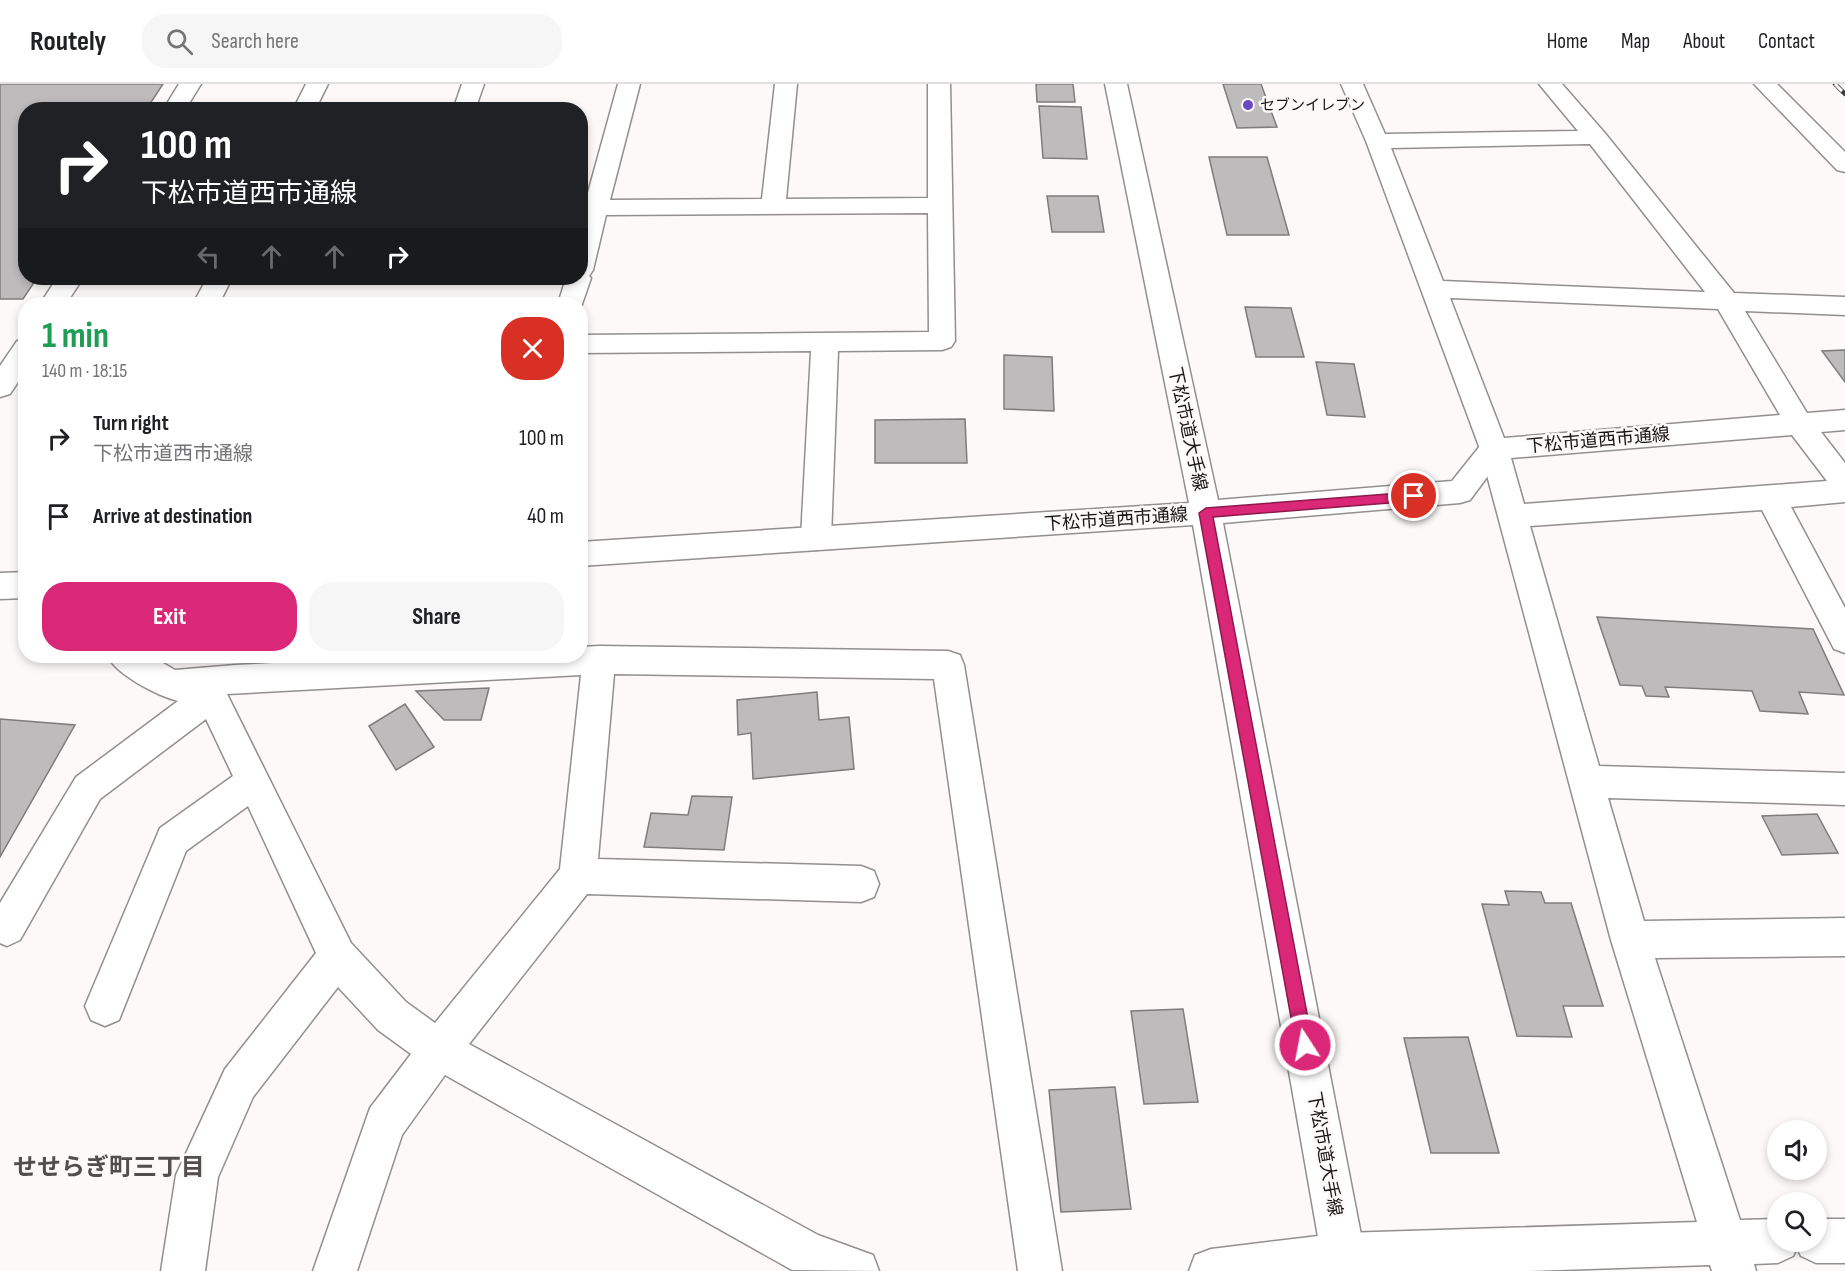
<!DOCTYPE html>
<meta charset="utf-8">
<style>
body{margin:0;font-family:"Sofia Sans Condensed","Noto Sans JP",sans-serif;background:#f6f6f6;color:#202124;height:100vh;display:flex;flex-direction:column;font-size:22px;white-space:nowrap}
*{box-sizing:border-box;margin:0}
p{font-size:20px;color:#757577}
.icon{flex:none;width:33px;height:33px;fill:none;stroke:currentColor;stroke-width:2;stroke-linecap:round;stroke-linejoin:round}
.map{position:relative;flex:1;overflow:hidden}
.details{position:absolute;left:18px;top:213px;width:570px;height:366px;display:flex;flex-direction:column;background:#fff;border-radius:24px;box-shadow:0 3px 9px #0003}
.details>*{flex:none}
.guide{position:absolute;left:18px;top:18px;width:570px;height:183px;border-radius:24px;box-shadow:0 3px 9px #0003;background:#202124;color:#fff;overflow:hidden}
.controls{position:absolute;left:1767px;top:1036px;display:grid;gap:12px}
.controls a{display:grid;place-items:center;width:60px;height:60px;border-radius:50%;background:#fff;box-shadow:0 3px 9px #0003;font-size:30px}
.pin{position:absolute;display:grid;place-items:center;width:51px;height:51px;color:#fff;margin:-26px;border:3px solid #fff;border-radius:50%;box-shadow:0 2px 6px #0007}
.me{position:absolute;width:66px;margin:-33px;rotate:349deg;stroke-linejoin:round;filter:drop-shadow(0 0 4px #0008)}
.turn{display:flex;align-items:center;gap:21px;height:126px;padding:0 24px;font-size:27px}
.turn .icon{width:78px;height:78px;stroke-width:2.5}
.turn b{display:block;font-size:42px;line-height:51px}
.lanes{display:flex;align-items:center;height:57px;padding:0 24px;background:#0003;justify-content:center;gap:30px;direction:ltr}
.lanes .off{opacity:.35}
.round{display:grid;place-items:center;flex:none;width:63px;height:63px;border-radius:24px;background:#f6f6f6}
.overview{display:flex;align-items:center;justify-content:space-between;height:102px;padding:0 24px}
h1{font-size:36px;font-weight:700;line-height:45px;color:#1e9e55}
.action{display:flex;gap:12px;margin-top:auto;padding:12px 24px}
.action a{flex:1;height:69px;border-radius:24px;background:#db2777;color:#fff;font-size:24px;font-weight:700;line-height:69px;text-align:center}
.action a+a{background:#f6f6f6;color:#202124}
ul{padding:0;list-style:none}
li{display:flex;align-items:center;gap:18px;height:78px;padding:0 24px}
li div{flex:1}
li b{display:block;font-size:22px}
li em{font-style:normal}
header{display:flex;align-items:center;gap:36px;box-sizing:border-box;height:84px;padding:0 30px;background:#fff;border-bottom:2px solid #e0e0e0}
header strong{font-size:28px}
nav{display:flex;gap:33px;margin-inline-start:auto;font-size:21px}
.search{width:420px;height:54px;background:#f6f6f6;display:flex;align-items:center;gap:15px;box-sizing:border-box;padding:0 21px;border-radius:24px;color:#757577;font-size:22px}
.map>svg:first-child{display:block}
.building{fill:#bebbbd;stroke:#7f7c7e;stroke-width:1.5}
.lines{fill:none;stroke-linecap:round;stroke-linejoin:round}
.minor-casing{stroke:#928f8e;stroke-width:3}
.tertiary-casing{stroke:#928f8e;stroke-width:3}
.minor{fill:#fff;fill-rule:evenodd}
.tertiary{fill:#fff;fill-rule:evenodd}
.rail-casing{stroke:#3d3b3a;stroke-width:4.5}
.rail{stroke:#fdf9f8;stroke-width:3;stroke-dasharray:10;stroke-linecap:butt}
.route{fill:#db2777;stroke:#8e194d;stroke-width:1.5}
.poi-dot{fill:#6749c2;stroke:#fdf9f8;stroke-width:2}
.labels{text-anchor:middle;stroke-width:5;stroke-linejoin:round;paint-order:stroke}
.far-poi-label{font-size:15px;fill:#171615;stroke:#fdf9f8;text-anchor:start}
.street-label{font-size:18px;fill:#171615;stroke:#fdf9f8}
.near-neighbourhood-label{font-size:24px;font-weight:bold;fill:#514e4d;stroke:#fdf9f8}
</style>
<header>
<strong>Routely</strong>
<div class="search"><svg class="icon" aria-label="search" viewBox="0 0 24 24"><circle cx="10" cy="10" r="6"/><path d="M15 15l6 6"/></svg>Search here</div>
<nav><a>Home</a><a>Map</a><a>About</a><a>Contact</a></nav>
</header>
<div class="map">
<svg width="1845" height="1187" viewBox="0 0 1845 1187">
<rect width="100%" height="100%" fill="#fdf9f8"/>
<g class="building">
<polygon points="0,0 163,0 146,26 26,26 26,194 37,194 23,215 0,215"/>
<polygon points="1036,0 1073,0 1075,18 1037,18"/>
<polygon points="1223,0 1261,0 1277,43 1237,44"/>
<polygon points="1039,22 1081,23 1087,75 1043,74"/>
<polygon points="1209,73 1267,73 1289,151 1227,151"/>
<polygon points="1047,112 1098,112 1104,148 1052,148"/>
<polygon points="1245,223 1291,224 1304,273 1256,273"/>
<polygon points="1845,266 1845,298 1822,267"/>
<polygon points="1004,271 1052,273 1054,327 1004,325"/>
<polygon points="1316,278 1354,280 1365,333 1327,331"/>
<polygon points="965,335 967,379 875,379 875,336"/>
<polygon points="1597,533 1813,545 1844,611 1799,608 1808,630 1760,627 1752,607 1665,603 1669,613 1646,612 1642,602 1620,601"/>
<polygon points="489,604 481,636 444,636 416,607"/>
<polygon points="817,608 819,636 849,633 854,685 753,695 751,649 738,651 737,616"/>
<polygon points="405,620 434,663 396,686 369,642"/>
<polygon points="0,635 75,641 0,773"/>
<polygon points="692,712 732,713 724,766 644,763 651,729 688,731"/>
<polygon points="1817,730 1838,769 1782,771 1762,732"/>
<polygon points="1505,807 1541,808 1545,819 1571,819 1603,922 1563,922 1572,953 1517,952 1482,820 1509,821"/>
<polygon points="1183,925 1198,1018 1144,1020 1131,927"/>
<polygon points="1468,953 1499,1069 1431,1069 1404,954"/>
<polygon points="1115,1003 1131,1125 1061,1128 1049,1006"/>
</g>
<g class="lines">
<defs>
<g id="minor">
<polygon points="179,0 201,0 185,26 163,26"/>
<polygon points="306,0 328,0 315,26 293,26"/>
<polygon points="462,0 484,0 475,26 453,26"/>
<polygon points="618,0 640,0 610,116 762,115 775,0 797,0 786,115 928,114 928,0 950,0 955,257 951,263 942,266 838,267 831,454 827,462 816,466 805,462 801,454 811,267 580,269 580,251 929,248 928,129 606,131 593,186 589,192 591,194 580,226 580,220 558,220 566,194 580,194 582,131 580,117 586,116"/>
<path d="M 1341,0 L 1363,0 L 1385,50 L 1578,47 L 1539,0 L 1562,0 L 1604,48 L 1734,209 L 1845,213 L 1845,231 L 1745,227 L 1807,329 L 1845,326 L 1845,346 L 1821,348 L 1845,379 L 1845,418 L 1791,423 L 1845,524 L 1845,569 L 1834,565 L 1762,426 L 1530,442 L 1599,682 L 1845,689 L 1845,721 L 1608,714 L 1644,837 L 1845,834 L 1845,872 L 1655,874 L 1740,1136 L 1778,1135 L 1778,1158 L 1816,1158 L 1816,1135 L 1845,1135 L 1845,1179 L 1816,1179 L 1801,1172 L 1797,1164 L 1793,1172 L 1778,1179 L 1754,1180 L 1756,1187 L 1712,1187 L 1710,1181 L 1529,1187 L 1189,1187 L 1195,1171 L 1211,1165 L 1343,1149 L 1697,1138 L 1611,856 L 1480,365 L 1366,57 ZM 1590,60 L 1705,208 L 1443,197 L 1391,64 ZM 1450,214 L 1718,225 L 1780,331 L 1504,354 ZM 1792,351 L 1827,397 L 1524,420 L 1511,374 Z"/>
<polygon points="57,194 83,194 66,220 40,220"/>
<polygon points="207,194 232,194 219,220 193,220"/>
<polygon points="26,255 26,286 10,310 0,313 0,282 17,257"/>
<path d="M 599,562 L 948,567 L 960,571 L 964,581 L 1062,1187 L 1018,1187 L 934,595 L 614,590 L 598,775 L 861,782 L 874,787 L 879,800 L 874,813 L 861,818 L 587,810 L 469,960 L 818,1151 L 873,1171 L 879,1187 L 792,1186 L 445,991 L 402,1051 L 357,1187 L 313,1187 L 370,1024 L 411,970 L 378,946 L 338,903 L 253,1013 L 218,1093 L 205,1187 L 161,1187 L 176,1091 L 225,985 L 316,869 L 248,722 L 186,767 L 119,936 L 105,942 L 91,936 L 85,922 L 160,744 L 233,692 L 206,635 L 100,715 L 20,856 L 7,862 L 0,859 L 0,819 L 76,693 L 178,617 C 158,612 115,590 108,572 L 151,572 L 175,586 L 235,581 L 417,572 L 580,572 L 580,563 ZM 581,591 L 560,785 L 435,939 L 406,918 L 351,859 L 227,610 Z"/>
</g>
<g id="tertiary">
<polygon points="1105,0 1127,0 1218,416 1452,397 1484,357 1494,354 1504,357 1508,365 1470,416 1460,419 1223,439 1368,1187 1324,1187 1193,441 580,482 580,458 1189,419"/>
<polygon points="1754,0 1777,0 1845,68 1845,88 1837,86"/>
<polygon points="26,488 26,514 0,515 0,489"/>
</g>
</defs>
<use href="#minor" class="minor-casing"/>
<use href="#tertiary" class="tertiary-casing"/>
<use href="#minor" class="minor"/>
<use href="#tertiary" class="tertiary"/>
<defs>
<polyline id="rail" points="1835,0 1845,10"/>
</defs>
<use href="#rail" class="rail-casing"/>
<use href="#rail" class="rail"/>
</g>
<polygon class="route" points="1414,408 1420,412 1414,417 1213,433 1313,961 1310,966 1305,969 1299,966 1296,961 1199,429 1206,424"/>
<circle class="poi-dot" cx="1248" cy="21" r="6"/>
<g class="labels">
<g class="far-poi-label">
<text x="1260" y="26">セブンイレブン</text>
</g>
<g class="street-label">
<text transform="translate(1188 345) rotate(78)" y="6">下松市道大手線</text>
<text transform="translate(1598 356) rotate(-5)" y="6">下松市道西市通線</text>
<text transform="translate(1116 435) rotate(-4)" y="6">下松市道西市通線</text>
<text transform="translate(1325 1070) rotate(80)" y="6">下松市道大手線</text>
</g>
<g class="near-neighbourhood-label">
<text x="109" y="1091">せせらぎ町三丁目</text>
</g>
</g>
</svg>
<div class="controls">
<a><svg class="icon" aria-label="sound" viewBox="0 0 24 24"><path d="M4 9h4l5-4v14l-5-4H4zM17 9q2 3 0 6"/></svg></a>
<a><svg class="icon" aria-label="search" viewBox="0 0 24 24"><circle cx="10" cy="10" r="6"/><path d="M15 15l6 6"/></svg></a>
</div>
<div class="pin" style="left:1414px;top:412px;background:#d93025"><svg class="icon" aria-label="arrive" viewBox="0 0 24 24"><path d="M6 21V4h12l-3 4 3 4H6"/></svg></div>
<svg class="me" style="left:1305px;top:961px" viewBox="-20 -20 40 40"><circle r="17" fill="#db2777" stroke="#fff" stroke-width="3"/><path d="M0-11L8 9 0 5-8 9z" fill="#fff"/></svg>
<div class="guide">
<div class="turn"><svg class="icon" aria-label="right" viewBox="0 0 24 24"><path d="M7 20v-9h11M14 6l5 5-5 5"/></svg><div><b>100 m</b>下松市道西市通線</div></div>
<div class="lanes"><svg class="icon off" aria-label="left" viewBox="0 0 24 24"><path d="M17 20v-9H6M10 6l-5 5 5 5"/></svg><svg class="icon off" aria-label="ahead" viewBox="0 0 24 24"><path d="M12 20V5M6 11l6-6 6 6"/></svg><svg class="icon off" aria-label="ahead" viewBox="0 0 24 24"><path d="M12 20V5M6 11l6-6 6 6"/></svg><svg class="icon" aria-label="right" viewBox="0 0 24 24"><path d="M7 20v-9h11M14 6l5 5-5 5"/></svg></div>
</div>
<section class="details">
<div class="overview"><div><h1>1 min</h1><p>140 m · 18:15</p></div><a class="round" style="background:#d93025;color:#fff"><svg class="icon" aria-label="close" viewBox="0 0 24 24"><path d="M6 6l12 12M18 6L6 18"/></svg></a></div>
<ul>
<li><svg class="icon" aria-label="right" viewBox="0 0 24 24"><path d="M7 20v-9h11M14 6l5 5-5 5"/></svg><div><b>Turn right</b><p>下松市道西市通線</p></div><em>100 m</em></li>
<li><svg class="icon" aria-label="arrive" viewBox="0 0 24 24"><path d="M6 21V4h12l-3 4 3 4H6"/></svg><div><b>Arrive at destination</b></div><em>40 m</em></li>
</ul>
<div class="action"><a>Exit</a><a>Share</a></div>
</section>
</div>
